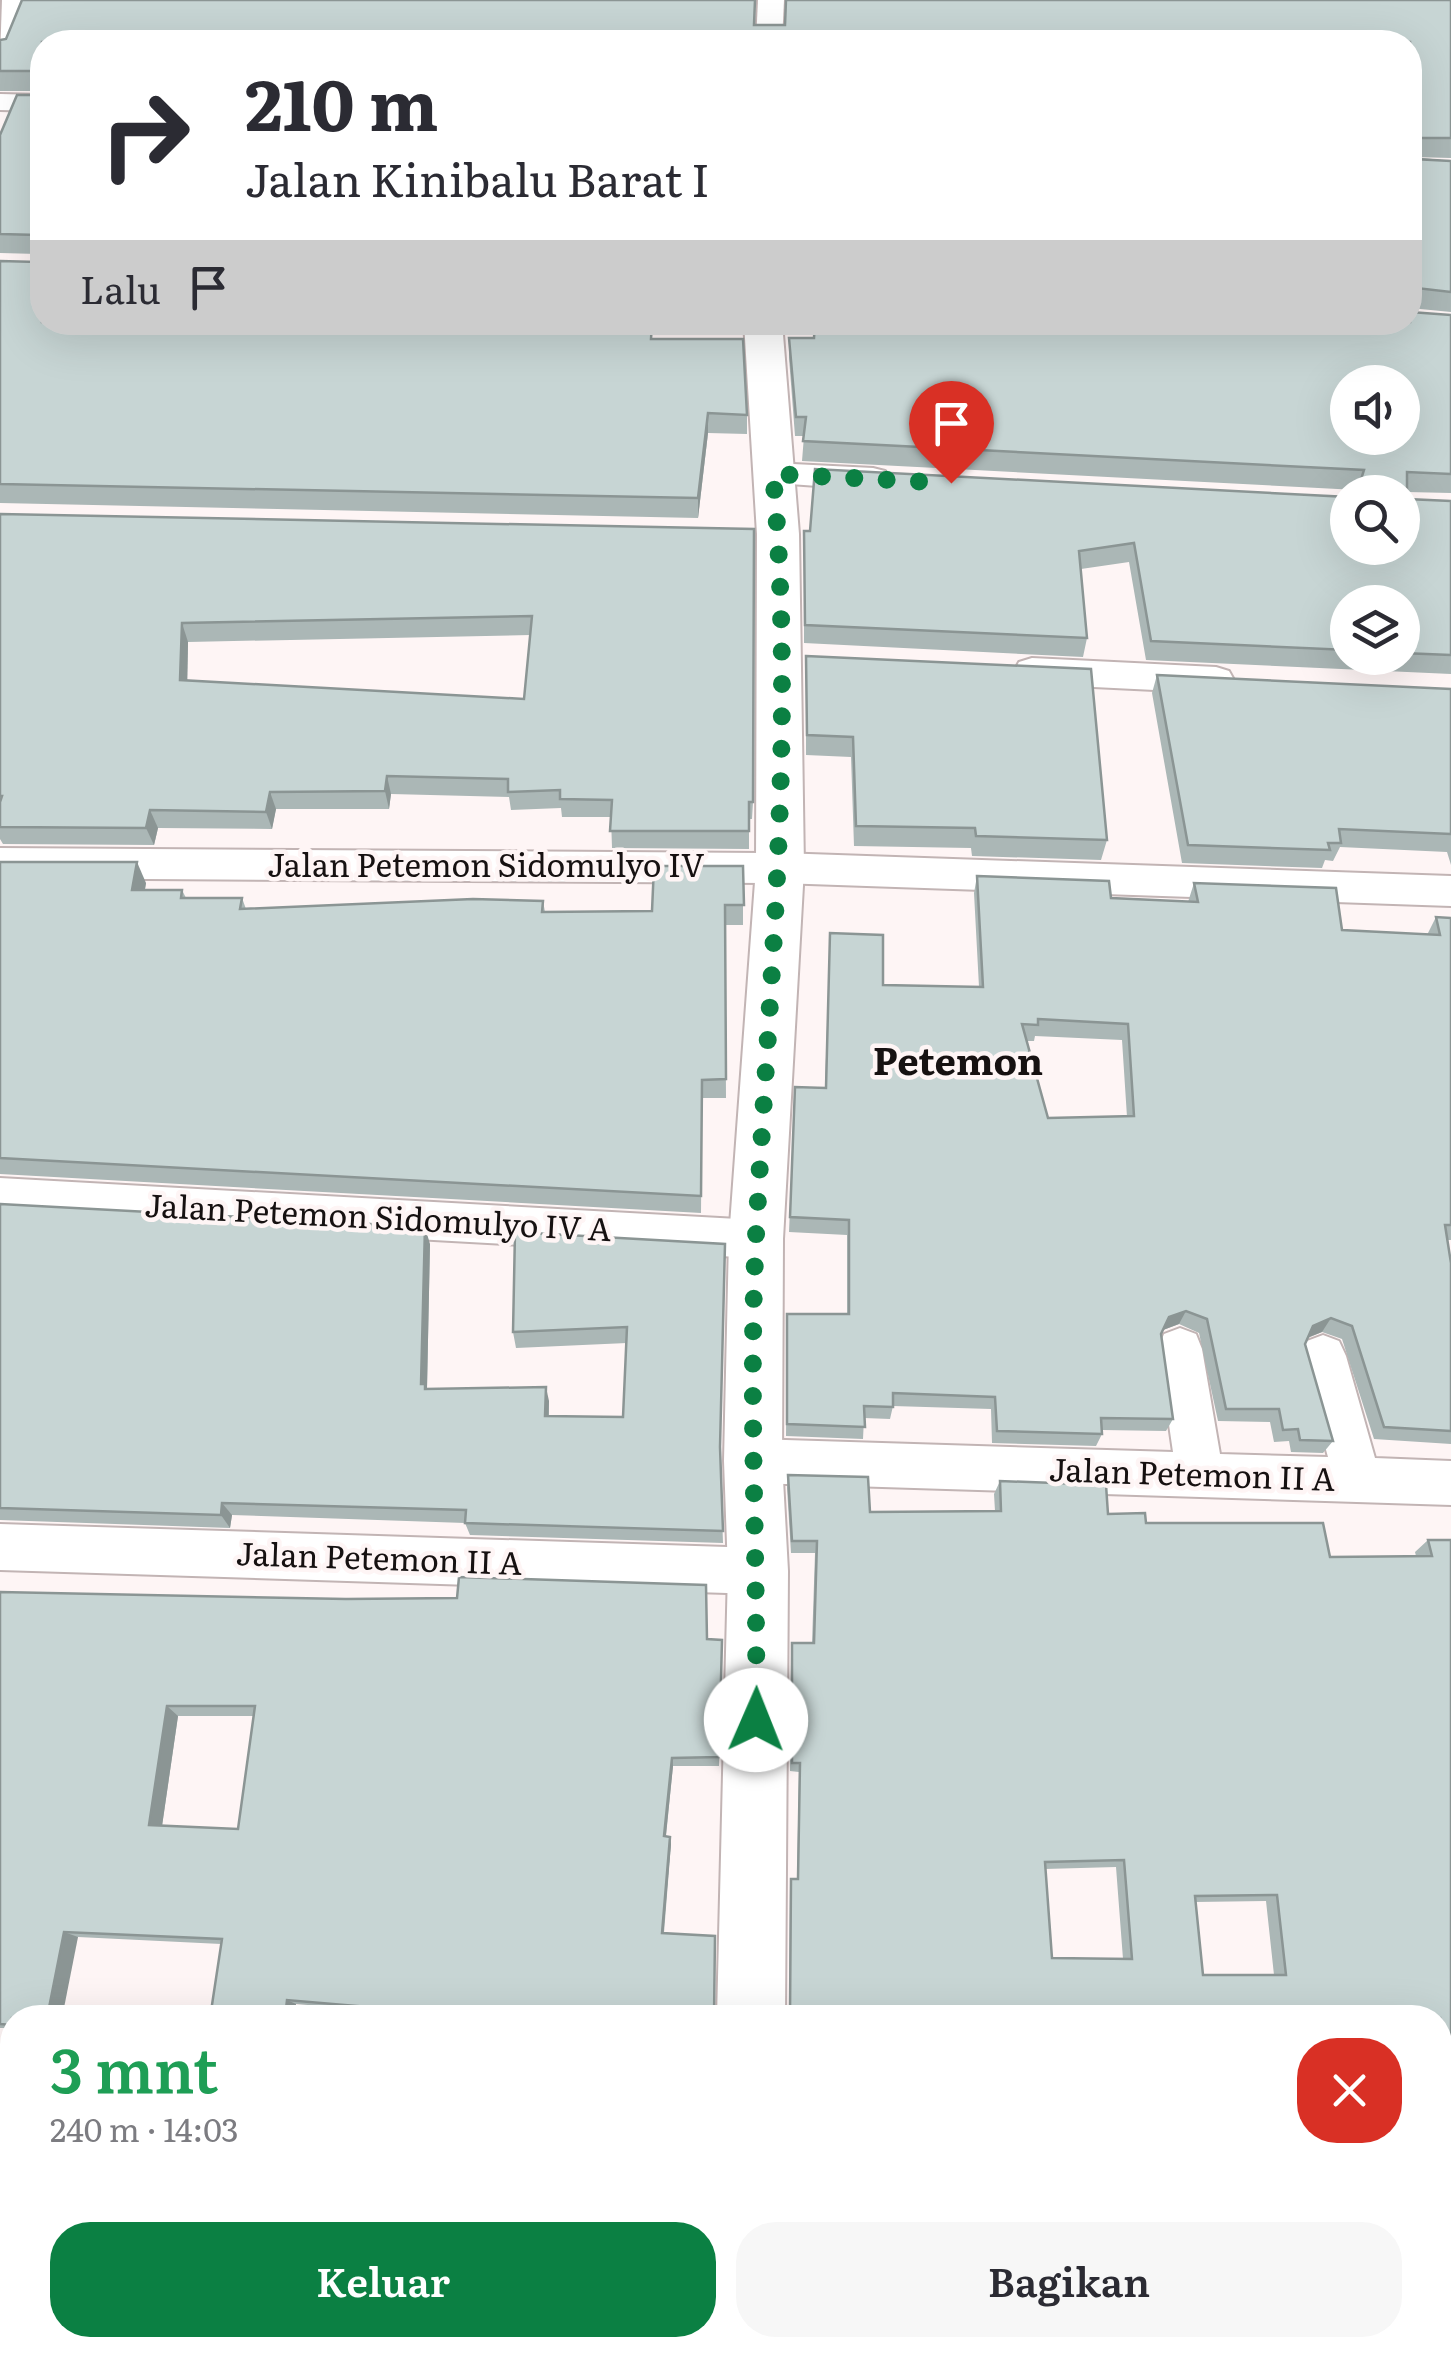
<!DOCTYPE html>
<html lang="id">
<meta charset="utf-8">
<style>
body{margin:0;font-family:Literata,serif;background:#f7f7f7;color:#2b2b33;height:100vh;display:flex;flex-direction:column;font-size:38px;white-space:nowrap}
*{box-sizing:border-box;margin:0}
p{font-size:32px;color:#7c7c81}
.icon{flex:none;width:55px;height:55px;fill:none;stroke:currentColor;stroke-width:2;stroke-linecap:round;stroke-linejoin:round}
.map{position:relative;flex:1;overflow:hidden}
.details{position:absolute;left:0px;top:2005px;width:1452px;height:352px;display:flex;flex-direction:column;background:#fff;border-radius:40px 40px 0 0;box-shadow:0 10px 40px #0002}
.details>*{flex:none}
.guide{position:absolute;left:30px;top:30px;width:1392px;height:305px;border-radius:40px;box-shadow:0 10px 40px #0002;background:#fff;color:#2b2b33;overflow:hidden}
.controls{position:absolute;left:1330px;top:365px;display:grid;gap:20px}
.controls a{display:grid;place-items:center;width:90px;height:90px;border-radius:50%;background:#fff;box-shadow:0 10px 40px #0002;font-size:50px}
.pin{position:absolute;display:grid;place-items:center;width:85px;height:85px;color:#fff;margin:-102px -42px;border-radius:50% 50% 50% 0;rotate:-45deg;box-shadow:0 0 10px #0007}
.pin .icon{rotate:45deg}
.me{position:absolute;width:110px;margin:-55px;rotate:1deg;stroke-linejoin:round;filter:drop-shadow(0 0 8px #0008)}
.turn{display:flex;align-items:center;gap:35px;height:210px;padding:0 50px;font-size:45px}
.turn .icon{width:130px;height:130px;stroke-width:2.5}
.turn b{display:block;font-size:70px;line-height:85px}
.then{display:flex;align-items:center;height:95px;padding:0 50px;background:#0003;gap:20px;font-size:38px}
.round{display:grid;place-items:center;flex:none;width:105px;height:105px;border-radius:40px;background:#f7f7f7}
.headline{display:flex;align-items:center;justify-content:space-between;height:170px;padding:0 50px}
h1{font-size:60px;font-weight:600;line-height:75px;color:#1e9e55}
.cta{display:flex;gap:20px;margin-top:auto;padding:20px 50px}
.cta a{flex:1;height:115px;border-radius:40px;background:#0b8043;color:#fff;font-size:40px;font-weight:600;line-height:115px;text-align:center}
.cta a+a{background:#f7f7f7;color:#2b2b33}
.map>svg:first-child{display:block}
</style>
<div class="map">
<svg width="1451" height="2356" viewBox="0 0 1451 2356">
<rect width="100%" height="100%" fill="#fef5f5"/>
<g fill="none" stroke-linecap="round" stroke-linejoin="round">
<!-- minor casing -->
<g stroke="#c2b4b4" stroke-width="4">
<g id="minor">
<polygon points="758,0 784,0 782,42 756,42"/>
<polygon points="0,94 42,95 42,111 0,110"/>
<polygon points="773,463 873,468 885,471 889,479 885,487 873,490 761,482 757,474 761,466"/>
<polygon points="1032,658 1216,667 1229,671 1234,680 1229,689 1216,693 1032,684 1019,680 1014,671 1019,662"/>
<polygon points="0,848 780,853 1451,876 1451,906 780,883 0,878"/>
<polygon points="0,1178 756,1220 771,1225 778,1239 771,1253 756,1258 0,1216"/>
<polygon points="1180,1328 1196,1334 1202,1349 1220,1454 1328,1457 1300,1356 1307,1341 1323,1335 1339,1341 1346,1356 1375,1458 1451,1461 1451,1505 753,1483 737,1477 730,1461 737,1445 753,1439 1173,1452 1158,1349 1164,1334"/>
<polygon points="0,1524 758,1548 775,1554 782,1571 775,1588 758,1594 0,1570"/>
<polygon points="0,2220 12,2221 12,2279 0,2278"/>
<polygon points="1440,2298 1451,2299 1451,2356 1439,2356 1418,2345 1440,2345"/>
</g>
</g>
<!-- tertiary casing -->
<g stroke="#c2b4b4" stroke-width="4">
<g id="tertiary">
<polygon points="2,0 34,0 16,48 12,55 0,58"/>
<polygon points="744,322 782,322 799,534 804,868 783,1239 782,1461 788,1571 785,2018 717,2018 728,1571 724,1461 729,1239 756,868 757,534"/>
<polygon points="709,2345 781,2345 780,2356 708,2356"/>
</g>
</g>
<!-- minor -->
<use href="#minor" fill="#fff" fill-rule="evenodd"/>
<!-- tertiary -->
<use href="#tertiary" fill="#fff" fill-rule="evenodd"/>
</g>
<!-- wall -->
<g fill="#abb7b6" fill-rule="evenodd">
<polygon points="1451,0 1451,158 1414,157 1451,161 1451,312 1410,308 42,42 652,339 747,415 747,434 708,433 698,518 0,503 0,261 38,262 38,254 0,253 0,135 39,91 0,91 0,40 785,25"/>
<path d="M1451,315v178l-44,-1v7l44,2v173l-305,-14 -17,-98 -48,7 6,69 -4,19 -279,-14v-112l544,17 9,-58 -555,-29 2,-25h-9l-6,-78v-20zM1348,602h54v56h-54z"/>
<path d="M0,514l754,15 -1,273 -1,17h-3v30l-137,-1 -1,-31h-49l-1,-9 -50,2 -2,-13 -118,-3 -2,15h-113l-4,20 -114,-1 -4,17 -151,-1 -3,-5zM530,635l-6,64 -337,-19 1,-38z"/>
<polygon points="806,656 1107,840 1101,860 972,856 971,848 854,846 851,757 806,755"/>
<polygon points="1157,675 1451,689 1451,865 1447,852 1340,847 1333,861 1325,860 1322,868 1182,863 1152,693"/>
<polygon points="0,862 146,883 145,890 182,890 186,898 242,898 246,909 543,901 545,912 652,911 743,866 743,925 725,925 726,1098 702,1098 701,1213 0,1174"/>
<path d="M977,876l134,22 77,4 6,-19 148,47 85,5 9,-18 15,1v322h-4l4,23v181l-77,-5 -32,-100 -20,-7 -14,6 -3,6 28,97 -10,12 -32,-1 -2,-11 -15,1 -4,-20 -52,-1 -19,-88 -20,-9 -16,6 -2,4 12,85 -7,12 -64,-1v4l-6,12 -104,-3 -1,-34 -98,-3 -3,13 -26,-1 -1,21 -77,-3 1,-122h60v-79l-58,-3 6,-145 30,1 5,-155 53,52 96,2 -5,-94zM1035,1036l87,4 5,77 -79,1 -21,-77h7z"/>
<polygon points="0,1204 430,1244 427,1389 549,1401 549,1417 623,1417 627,1343 516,1348 513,1332 725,1244 720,1454 723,1543 470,1535 465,1523 232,1515 230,1528 0,1520"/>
<path d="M788,1475l82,37 125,-1 -1,-17 6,-13 108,33 38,9 184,34 86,-1 -1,-4 13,-12h23l-11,478 -651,-2 1,-131 1,-6h6l2,-107 -9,-1 1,-118 1,-10h20l3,-90h-24l-4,-65zM1116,1867l7,92 -71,-1 -7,-89zM1266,1901l8,74h-71l-8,-73z"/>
<path d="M0,1592l722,48 -3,126h-46l-7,70 4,1 1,7 -7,89 -251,81 -117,-10 -1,14 -74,-74 -143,-7 -66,81v10h-12zM178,1716h76l-16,113 -76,-3z"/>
<polygon points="857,2345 933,2345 934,2356 843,2356 849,2349"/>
</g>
<!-- shaded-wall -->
<g fill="#8b9594">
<polygon points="708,413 708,433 698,518 698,498"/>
<polygon points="182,623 188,642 187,698 180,680"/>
<polygon points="387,776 391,794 389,809 385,791"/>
<polygon points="270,792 276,809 272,829 266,812"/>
<polygon points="150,810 158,828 154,845 146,828"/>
<polygon points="137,862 146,883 141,910 132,890"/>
<polygon points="425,1227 430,1244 427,1388 431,1398 421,1384"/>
<polygon points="1186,1311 1179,1324 1163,1330 1169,1317"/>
<polygon points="1331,1318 1322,1332 1304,1339 1313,1326"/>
<polygon points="546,1387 549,1401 548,1431 545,1416"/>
<polygon points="222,1503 232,1515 230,1528 221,1515"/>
<polygon points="167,1706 178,1716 161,1833 149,1825"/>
<polygon points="672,1758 673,1766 665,1844 664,1836"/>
<polygon points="670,1837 671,1844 663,1939 662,1933"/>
<polygon points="64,1932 78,1937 62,2018 47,2018"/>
<polygon points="287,2000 296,2004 295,2018 285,2018"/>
<polygon points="344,2345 353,2345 352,2356 343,2356"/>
</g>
<!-- building -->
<g fill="#c7d5d4" stroke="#8b9594" stroke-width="2.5" fill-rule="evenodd">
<polygon points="22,0 755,0 754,25 785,25 786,0 1451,0 1451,138 1414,138 1414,159 1451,161 1451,292 1417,288 1413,299 1410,299 1410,42 42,42 42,322 652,322 651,339 743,339 747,415 708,413 698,498 0,484 0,261 38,262 38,235 0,234 0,135 17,95 35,95 39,91 36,71 0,71 0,40 6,39"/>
<path d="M1410,312l41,3v159l-44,-2v27l44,2v154l-49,-2v-51h-54v48l-197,-9 -17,-98 -55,8 8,87 -282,-13 -1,-94h6l5,-62 533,28v51h54v-56h-45l7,-22 -561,-29 3,-24h-10l-7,-79h25l1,-16h595zM1348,382h54v56h-54z"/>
<path d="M0,514l754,15 -1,273h-4v29h-139l2,-31 -52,-1v-9l-52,2v-13l-121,-3 -2,15 -115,1 -4,20 -116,-2 -4,18 -146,-1v-25l2,-6h-2zM532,616l-8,83 -344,-19 2,-57z"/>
<polygon points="806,656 1091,669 1107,840 976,836 975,828 856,826 853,737 807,735"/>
<polygon points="1157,675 1451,689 1451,834 1339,829 1341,843 1328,843 1330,850 1188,845"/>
<polygon points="0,862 137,862 132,890 182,890 181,898 242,898 240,909 473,899 543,901 542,912 652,911 654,866 743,866 744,905 725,905 726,1079 702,1080 701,1196 0,1158"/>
<path d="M977,876l132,5 2,17 87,4 -4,-19 142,5 6,42 98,5 -4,-18 15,1v307h-6l6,38v168l-67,-4 -32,-101 -21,-8 -18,8 -8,18 28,97 -33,-1 -2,-11 -15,1 -4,-21h-53l-19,-90 -21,-8 -17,6 -8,17 12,85 -72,-1 1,16 -105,-3 -2,-34 -102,-4v14l-29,-1 1,21 -78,-3v-110h62v-94l-59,-3 5,-130 31,1 4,-155 53,2v50l100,2zM1038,1019l90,5 6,92 -86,2 -26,-94 16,1z"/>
<polygon points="0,1204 425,1227 421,1384 425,1384 425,1389 546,1387 545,1416 623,1417 627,1327 513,1332 515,1232 725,1244 720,1447 723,1531 465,1523 466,1510 222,1503 221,1515 0,1508"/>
<path d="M788,1475l80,2 2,35 131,-1 -1,-30 106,4 2,29 37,-1 1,10h177l7,34 102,-1 -4,-16h23v683l-11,-1v-204h-653l3,-4 1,-135h7l2,-116h-8v-120h22l3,-102h-25zM1124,1860l8,99 -80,-1 -7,-96zM1277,1895l9,80h-83l-8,-79z"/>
<path d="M459,1577l247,8 1,54 15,1 -3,117 -47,1 -8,78 6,1 -8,96 53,3 -1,81 35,1h-336l1,-7 -127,-11 -2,18h-75l12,-79 -158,-7 -17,86h-35v7l-12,-1v-432l346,7 111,-1zM167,1706h88l-17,123 -89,-4z"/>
<polygon points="344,2345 343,2356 262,2356 263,2346"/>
<polygon points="870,2345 933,2345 934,2356 850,2356"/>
</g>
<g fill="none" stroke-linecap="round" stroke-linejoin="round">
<!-- route -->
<path stroke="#0b8043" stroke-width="18" stroke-dasharray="0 32.4" d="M756,1720c2,-162 -8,-323 0,-484 13,-254 40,-508 17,-762l178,9"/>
</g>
<g text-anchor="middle" stroke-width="9" stroke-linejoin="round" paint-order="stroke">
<!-- street labels -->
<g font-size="32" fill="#161111" stroke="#fef5f5">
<text x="486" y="877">Jalan Petemon Sidomulyo IV</text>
<text transform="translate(378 1218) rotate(3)" y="11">Jalan Petemon Sidomulyo IV A</text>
<text transform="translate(1192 1475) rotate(2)" y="11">Jalan Petemon II A</text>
<text transform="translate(379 1559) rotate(2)" y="11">Jalan Petemon II A</text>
</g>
<!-- quarter labels -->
<g font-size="38" font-weight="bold" fill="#161111" stroke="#fef5f5">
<text x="958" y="1075">Petemon</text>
</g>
</g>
</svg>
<div class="controls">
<a><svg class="icon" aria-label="sound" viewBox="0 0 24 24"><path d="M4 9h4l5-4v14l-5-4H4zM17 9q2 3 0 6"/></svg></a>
<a><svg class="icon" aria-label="search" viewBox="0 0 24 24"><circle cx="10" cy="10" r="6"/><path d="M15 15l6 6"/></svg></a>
<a><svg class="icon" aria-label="layers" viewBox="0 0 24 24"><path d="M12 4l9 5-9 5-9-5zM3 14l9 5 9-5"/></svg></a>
</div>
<div class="pin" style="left:951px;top:483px;background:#d93025"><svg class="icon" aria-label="arrive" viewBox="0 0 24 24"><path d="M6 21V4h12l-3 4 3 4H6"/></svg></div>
<svg class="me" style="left:756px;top:1720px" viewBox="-20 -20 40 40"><circle r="19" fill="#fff"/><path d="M0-13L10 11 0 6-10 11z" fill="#0b8043"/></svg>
<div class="guide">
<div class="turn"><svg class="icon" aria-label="right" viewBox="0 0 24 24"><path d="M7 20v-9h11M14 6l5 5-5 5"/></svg><div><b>210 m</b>Jalan Kinibalu Barat I</div></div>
<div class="then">Lalu<svg class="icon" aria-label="arrive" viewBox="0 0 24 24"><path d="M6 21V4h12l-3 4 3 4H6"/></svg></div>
</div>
<section class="details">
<div class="headline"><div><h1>3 mnt</h1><p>240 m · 14:03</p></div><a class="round" style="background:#d93025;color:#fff"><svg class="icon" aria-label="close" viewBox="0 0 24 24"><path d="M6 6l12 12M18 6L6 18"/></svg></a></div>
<div class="cta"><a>Keluar</a><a>Bagikan</a></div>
</section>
</div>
